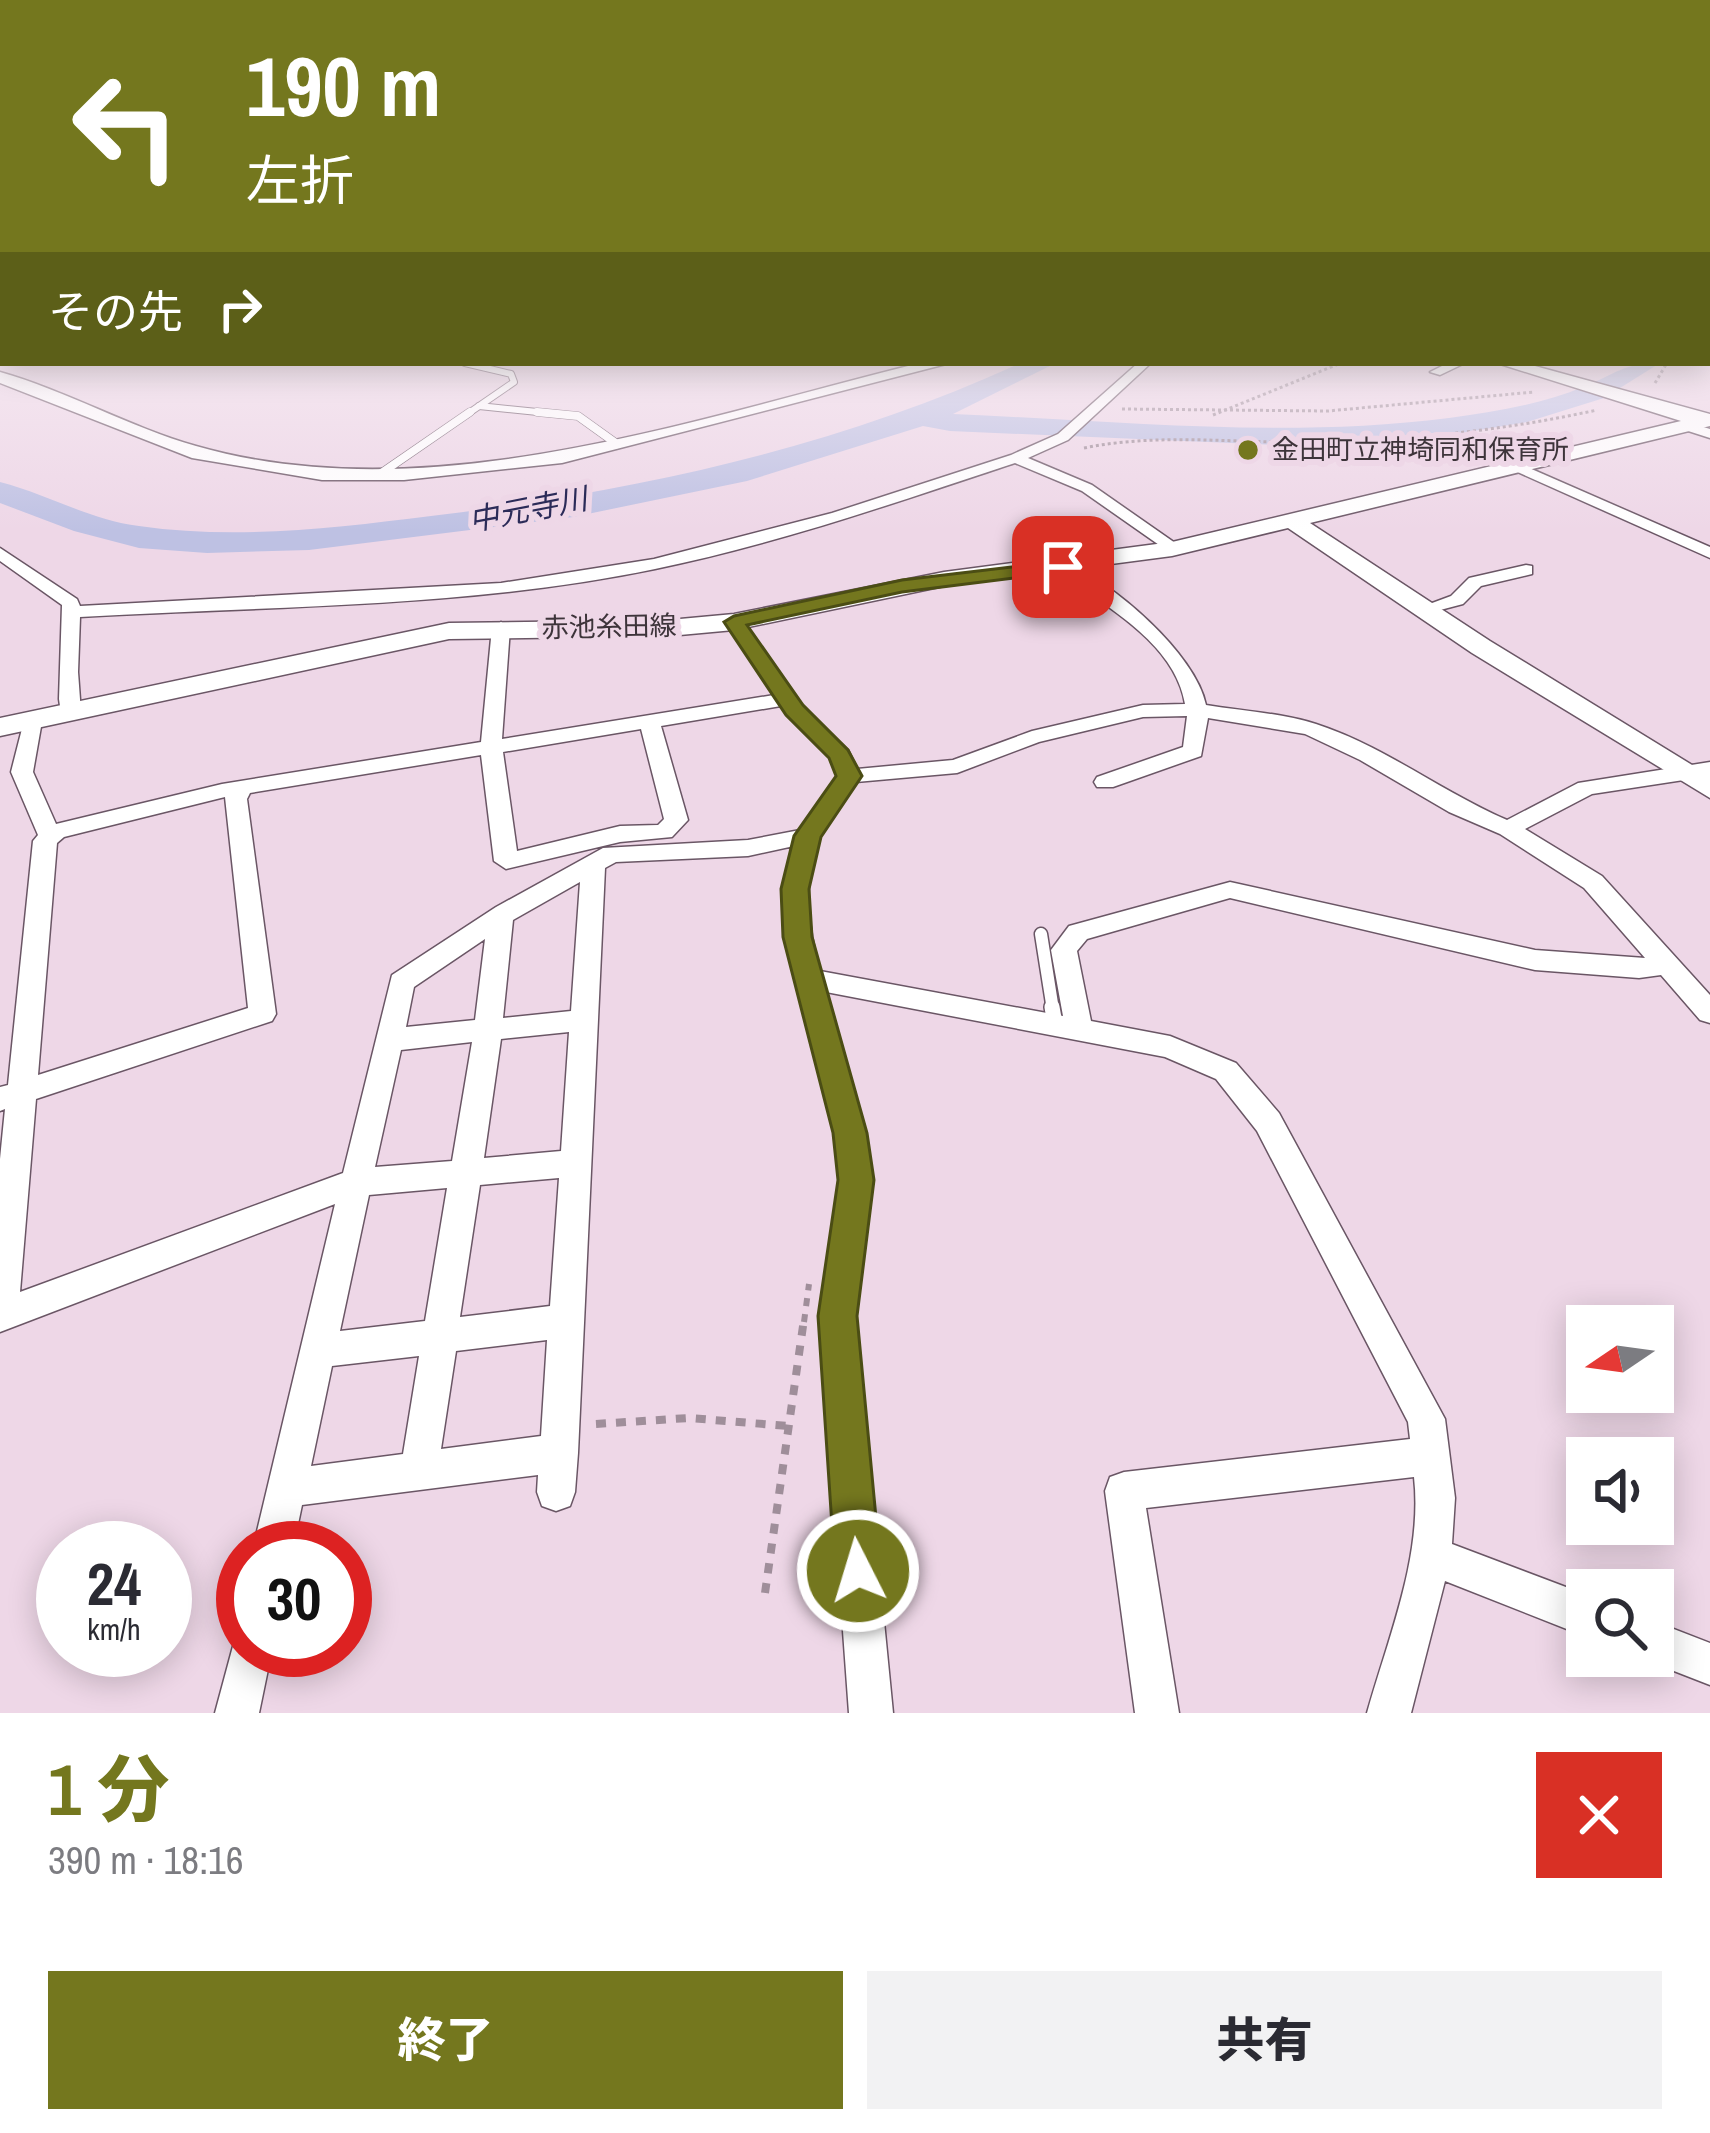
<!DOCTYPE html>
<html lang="ja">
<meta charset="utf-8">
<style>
body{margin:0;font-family:"Archivo Narrow","Noto Sans JP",sans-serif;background:#f2f2f3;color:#2b2b33;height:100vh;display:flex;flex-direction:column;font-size:45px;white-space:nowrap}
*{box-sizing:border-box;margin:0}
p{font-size:39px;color:#7c7c81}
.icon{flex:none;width:66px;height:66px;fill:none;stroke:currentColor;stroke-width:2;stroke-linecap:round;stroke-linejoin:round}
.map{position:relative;height:1713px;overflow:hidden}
.panel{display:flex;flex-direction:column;background:#fff;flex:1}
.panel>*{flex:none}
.top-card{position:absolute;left:0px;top:0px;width:1710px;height:366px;box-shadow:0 6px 30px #0003;background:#74771e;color:#fff;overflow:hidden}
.needle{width:78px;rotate:257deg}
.tools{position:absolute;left:1566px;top:1305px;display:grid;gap:24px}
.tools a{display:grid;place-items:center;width:108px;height:108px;border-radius:0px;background:#fff;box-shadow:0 6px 30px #0003;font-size:60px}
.speed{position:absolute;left:36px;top:1521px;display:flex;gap:24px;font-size:60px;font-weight:700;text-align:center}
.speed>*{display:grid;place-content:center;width:156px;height:156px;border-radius:50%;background:#fff;box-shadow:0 6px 30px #0003;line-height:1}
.speed small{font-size:30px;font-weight:400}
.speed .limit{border:18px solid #d22;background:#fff;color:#111}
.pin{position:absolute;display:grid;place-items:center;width:102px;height:102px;color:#fff;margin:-51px;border-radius:24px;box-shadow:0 6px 18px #0006}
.me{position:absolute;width:132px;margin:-66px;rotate:355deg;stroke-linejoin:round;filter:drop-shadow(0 0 9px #0008)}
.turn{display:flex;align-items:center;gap:42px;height:252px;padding:0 48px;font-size:54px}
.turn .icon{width:156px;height:156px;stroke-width:2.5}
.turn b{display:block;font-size:84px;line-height:102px}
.then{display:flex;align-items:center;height:114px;padding:0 48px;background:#0003;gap:24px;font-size:45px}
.round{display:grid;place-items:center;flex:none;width:126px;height:126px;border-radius:0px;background:#f2f2f3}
.overview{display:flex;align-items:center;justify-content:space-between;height:204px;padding:0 48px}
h1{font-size:72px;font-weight:800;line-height:90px;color:#74771e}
.action{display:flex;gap:24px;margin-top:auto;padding:24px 48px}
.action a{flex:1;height:138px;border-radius:0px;background:#74771e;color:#fff;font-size:48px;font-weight:800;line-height:138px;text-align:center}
.action a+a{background:#f2f2f3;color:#2b2b33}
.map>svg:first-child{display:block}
</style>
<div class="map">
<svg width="1710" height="1713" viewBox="0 0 1710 1713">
<rect width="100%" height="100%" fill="#eed7e7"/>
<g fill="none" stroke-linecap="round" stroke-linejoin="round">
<!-- river -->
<g fill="#bec1e3" fill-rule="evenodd">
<rect x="1707" y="298" width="3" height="14"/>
<path d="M1021,363h35l-103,51c164,7 332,25 496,4 45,-6 93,-14 134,-31 33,-13 40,-24 77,-24l-56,35 -77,24 -78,13 -169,10 -330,-14 -27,-5 -176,55 -174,36 -264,33 -102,3 -68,-5 -65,-17 -74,-28v-21c47,12 90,38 139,44 97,14 196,2 292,-10 205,-25 402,-67 590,-153z"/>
</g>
<!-- lane-far3 casing -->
<g stroke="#6a5665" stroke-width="8">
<g id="lane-far3">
<polyline points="465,363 511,374 514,382 466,415"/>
<polyline points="479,406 567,415"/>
</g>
</g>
<!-- lane-far2 casing -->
<g stroke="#6a5665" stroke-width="9">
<g id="lane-far2">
<polyline points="537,412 578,416 617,444"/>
<polyline points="380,474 470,412"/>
</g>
</g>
<!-- lane-far1 casing -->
<g stroke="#6a5665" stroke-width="15">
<polyline id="lane-far1" points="1041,934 1053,1010"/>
</g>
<!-- lane casing -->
<g stroke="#6a5665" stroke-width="18">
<polyline id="lane" points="1052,1007 1055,1024"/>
</g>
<!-- street casing -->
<g stroke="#6a5665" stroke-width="3">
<g id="street">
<path d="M1138,363h13l-83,77 -40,18 64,27 86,60 2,4 -8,5 -90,-63 -67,-28c-118,39 -238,81 -360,106 -188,39 -384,37 -575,48l-2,55 3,41 -10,6 -10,-6 -2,-14 3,-94 -62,-44v-13l77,51 3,7 421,-23 153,-24 178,-46 179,-58 47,-21z"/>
<polygon points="1448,363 1465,363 1440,375 1430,372"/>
<polygon points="1690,423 1710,429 1710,438 1685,430 1683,427"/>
<polygon points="1518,463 1710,547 1710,558 1513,470 1513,464"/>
<path d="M1063,562c48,18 133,92 143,143 36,6 76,8 110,19 68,22 126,68 191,96l71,-37 132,-21v14l-118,18 -67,35 77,47 108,119v28l-10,-3 -39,-45 -22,3 -104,-8 -305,-72 -143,41 -10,12 14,70 79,15 66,27 43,50 166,306 10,79 -3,46 135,51v42l-142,-56 -34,132h-44c21,-75 56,-157 47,-236l-268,31 33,205h-44l-30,-222 5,-14 14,-5 286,-33 -2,-17 -151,-291 -41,-52 -51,-22 -339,-65 39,141 7,47 -18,136 39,397h-44l-29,-397 20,-136 -5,-47 -50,-196 -2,-48 11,-43 -46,10 -132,6 -11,6 -27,585 -3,39 -5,14 -14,5 -14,-5 -5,-14 1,-17 -236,30 -9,43h-40l82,-344 -335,128v-173l5,-50 -5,2v-24l8,-2 25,-244 5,-6 -27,-63 14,-55h14l3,4 -9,51 23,52 166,-40 259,-42 11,-114 9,-6 9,6 -8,111 272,-44 -49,-73 9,-6 7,2 60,88 47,44 9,19 96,-9 79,-29 111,-26 42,-1c-10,-62 -82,-99 -128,-133v-8zM781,706l49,51 8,19 -38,54 -52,10 -145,8 -107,59 -104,68 -49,198 -323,119 16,-193 236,-78 4,-7 -29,-215 3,-6 231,-38 13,106 12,8 114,-27 52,-5 16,-17 -27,-94zM1187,716l-4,31 -86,30 -3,5 3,5h16l88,-31 7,-38 97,16 55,26 89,52 51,22 84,54 61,70 -110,-8 -305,-68 -161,44 -18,24 12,66 -243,-45c-12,-44 -18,-88 -1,-132 8,-20 25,-39 37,-57l101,-9 82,-31 104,-25zM641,729l23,90 -6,6 -38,1 -103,25 -14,-99zM225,797l23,211 -210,67 19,-232 7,-6zM580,882l-9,129 -68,7 10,-98zM485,939l-10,81 -69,7 8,-40zM569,1032l-8,119 -77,7 17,-119zM472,1042l-20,119 -77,6 26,-117zM559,1178l-9,128 -90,11 20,-132zM447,1188l-22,133 -85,10 29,-136zM547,1340l-6,96 -100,13 15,-98zM419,1356l-16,98 -92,12 21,-100z"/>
<polygon points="1526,565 1532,566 1532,574 1481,586 1463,604 1425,614 1416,609 1451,596 1469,578"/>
<polygon points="1653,1621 1710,1643 1710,1685 1638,1657 1653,1656"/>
<polygon points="243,1632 243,1650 272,1650 259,1713 215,1713 236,1635"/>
</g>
</g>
<!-- secondary casing -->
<g stroke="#6a5665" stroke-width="3">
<g id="secondary">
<polygon points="3,320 3,330 0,331 0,321"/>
<path d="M920,363h30l-388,100 -158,17h-82l-130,-22 -192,-75v-11c67,19 129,55 196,74 233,67 497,-27 724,-83z"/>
<polygon points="1497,363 1524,363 1710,414 1710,426 1310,523 1490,641 1710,776 1710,798 1472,653 1288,528 1172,556 944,586 734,630 669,636 449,639 0,736 0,718 449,623 669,620 734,614 944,572 1172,542 1681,421"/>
</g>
</g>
<!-- primary casing -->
<g stroke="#6a5665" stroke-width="3">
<polygon id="primary" points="3,296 3,306 0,307 0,297"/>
</g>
<!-- path-far2 -->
<g stroke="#9f8e9a" stroke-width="3" stroke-dasharray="3 3" stroke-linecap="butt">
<polyline points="1655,383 1667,363"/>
<polyline points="1122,409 1328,411 1534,392"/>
<polyline points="1213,415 1341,363"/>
<path d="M1084,448c74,-15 146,-5 220,-6 99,-1 197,-11 293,-32"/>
</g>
<!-- path-far1 -->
<polyline stroke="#9f8e9a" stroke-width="6" stroke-dasharray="8 8" stroke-linecap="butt" points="804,1322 809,1284"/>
<!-- path -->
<g stroke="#9f8e9a" stroke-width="8" stroke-dasharray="10 10" stroke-linecap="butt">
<polyline points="596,1424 689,1418 788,1426"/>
<polyline points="765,1593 804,1319"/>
</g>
<!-- lane-far3 -->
<use href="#lane-far3" stroke="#fff" stroke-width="6"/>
<!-- lane-far2 -->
<use href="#lane-far2" stroke="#fff" stroke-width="8"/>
<!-- lane-far1 -->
<use href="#lane-far1" stroke="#fff" stroke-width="12"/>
<!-- lane -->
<use href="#lane" stroke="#fff" stroke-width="15"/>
<!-- street -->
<use href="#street" fill="#fff" fill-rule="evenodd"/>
<!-- secondary -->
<use href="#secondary" fill="#fff" fill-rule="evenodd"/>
<!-- primary -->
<use href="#primary" fill="#fff" fill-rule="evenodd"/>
</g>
<!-- sky -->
<linearGradient id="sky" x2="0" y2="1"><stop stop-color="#97b9e6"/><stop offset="0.55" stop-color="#f7edf4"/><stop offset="1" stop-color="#f7edf4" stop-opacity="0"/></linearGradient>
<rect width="1710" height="531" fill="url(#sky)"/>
<!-- route -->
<polygon fill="#74771e" stroke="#4b4d14" stroke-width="3" points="1063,561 1072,567 1070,571 902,592 747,625 803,705 848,750 862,776 821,837 809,889 812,937 867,1133 874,1180 857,1316 881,1571 875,1587 858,1594 842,1587 835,1571 818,1316 838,1180 833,1133 783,937 781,889 794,836 836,776 829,758 786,715 724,622 734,616 902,580"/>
<!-- markers -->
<circle fill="#74771e" stroke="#eed7e7" stroke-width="4.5" cx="1248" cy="450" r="12"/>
<g text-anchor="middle" stroke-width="12" stroke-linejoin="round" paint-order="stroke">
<!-- far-poi labels -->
<g font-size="27" fill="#3d343a" stroke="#eed7e7" text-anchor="start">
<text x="1272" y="459">金田町立神埼同和保育所</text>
</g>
<!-- far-street labels -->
<g font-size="27" fill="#3d343a" stroke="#eed7e7">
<text transform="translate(609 627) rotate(-1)" y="9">赤池糸田線</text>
</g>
<!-- far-water labels -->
<g font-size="30" font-style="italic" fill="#2b2b58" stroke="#eed7e7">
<text transform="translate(528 510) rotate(-11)" y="10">中元寺川</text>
</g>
</g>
</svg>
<div class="tools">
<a><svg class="needle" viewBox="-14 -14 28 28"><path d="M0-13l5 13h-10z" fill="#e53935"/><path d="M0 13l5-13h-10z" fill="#7c7c81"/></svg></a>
<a><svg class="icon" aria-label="sound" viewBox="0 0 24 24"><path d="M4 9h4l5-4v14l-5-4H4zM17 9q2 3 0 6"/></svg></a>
<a><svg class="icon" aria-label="search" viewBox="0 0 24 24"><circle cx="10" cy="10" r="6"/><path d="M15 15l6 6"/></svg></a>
</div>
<div class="speed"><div>24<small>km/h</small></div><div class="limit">30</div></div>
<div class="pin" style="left:1063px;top:567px;background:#d93025"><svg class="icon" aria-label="arrive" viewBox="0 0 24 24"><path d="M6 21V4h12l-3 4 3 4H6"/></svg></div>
<svg class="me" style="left:858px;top:1571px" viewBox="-20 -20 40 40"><circle r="17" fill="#74771e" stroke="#fff" stroke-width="3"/><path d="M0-11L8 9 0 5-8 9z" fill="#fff"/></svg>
<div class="top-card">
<div class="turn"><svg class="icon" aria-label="left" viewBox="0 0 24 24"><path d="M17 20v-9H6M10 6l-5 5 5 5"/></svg><div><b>190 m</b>左折</div></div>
<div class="then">その先<svg class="icon" aria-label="right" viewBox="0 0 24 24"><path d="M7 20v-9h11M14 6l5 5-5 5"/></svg></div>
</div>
</div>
<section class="panel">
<div class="overview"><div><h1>1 分</h1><p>390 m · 18:16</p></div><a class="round" style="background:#d93025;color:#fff"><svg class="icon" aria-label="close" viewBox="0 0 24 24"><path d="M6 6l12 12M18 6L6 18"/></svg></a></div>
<div class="action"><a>終了</a><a>共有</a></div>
</section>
